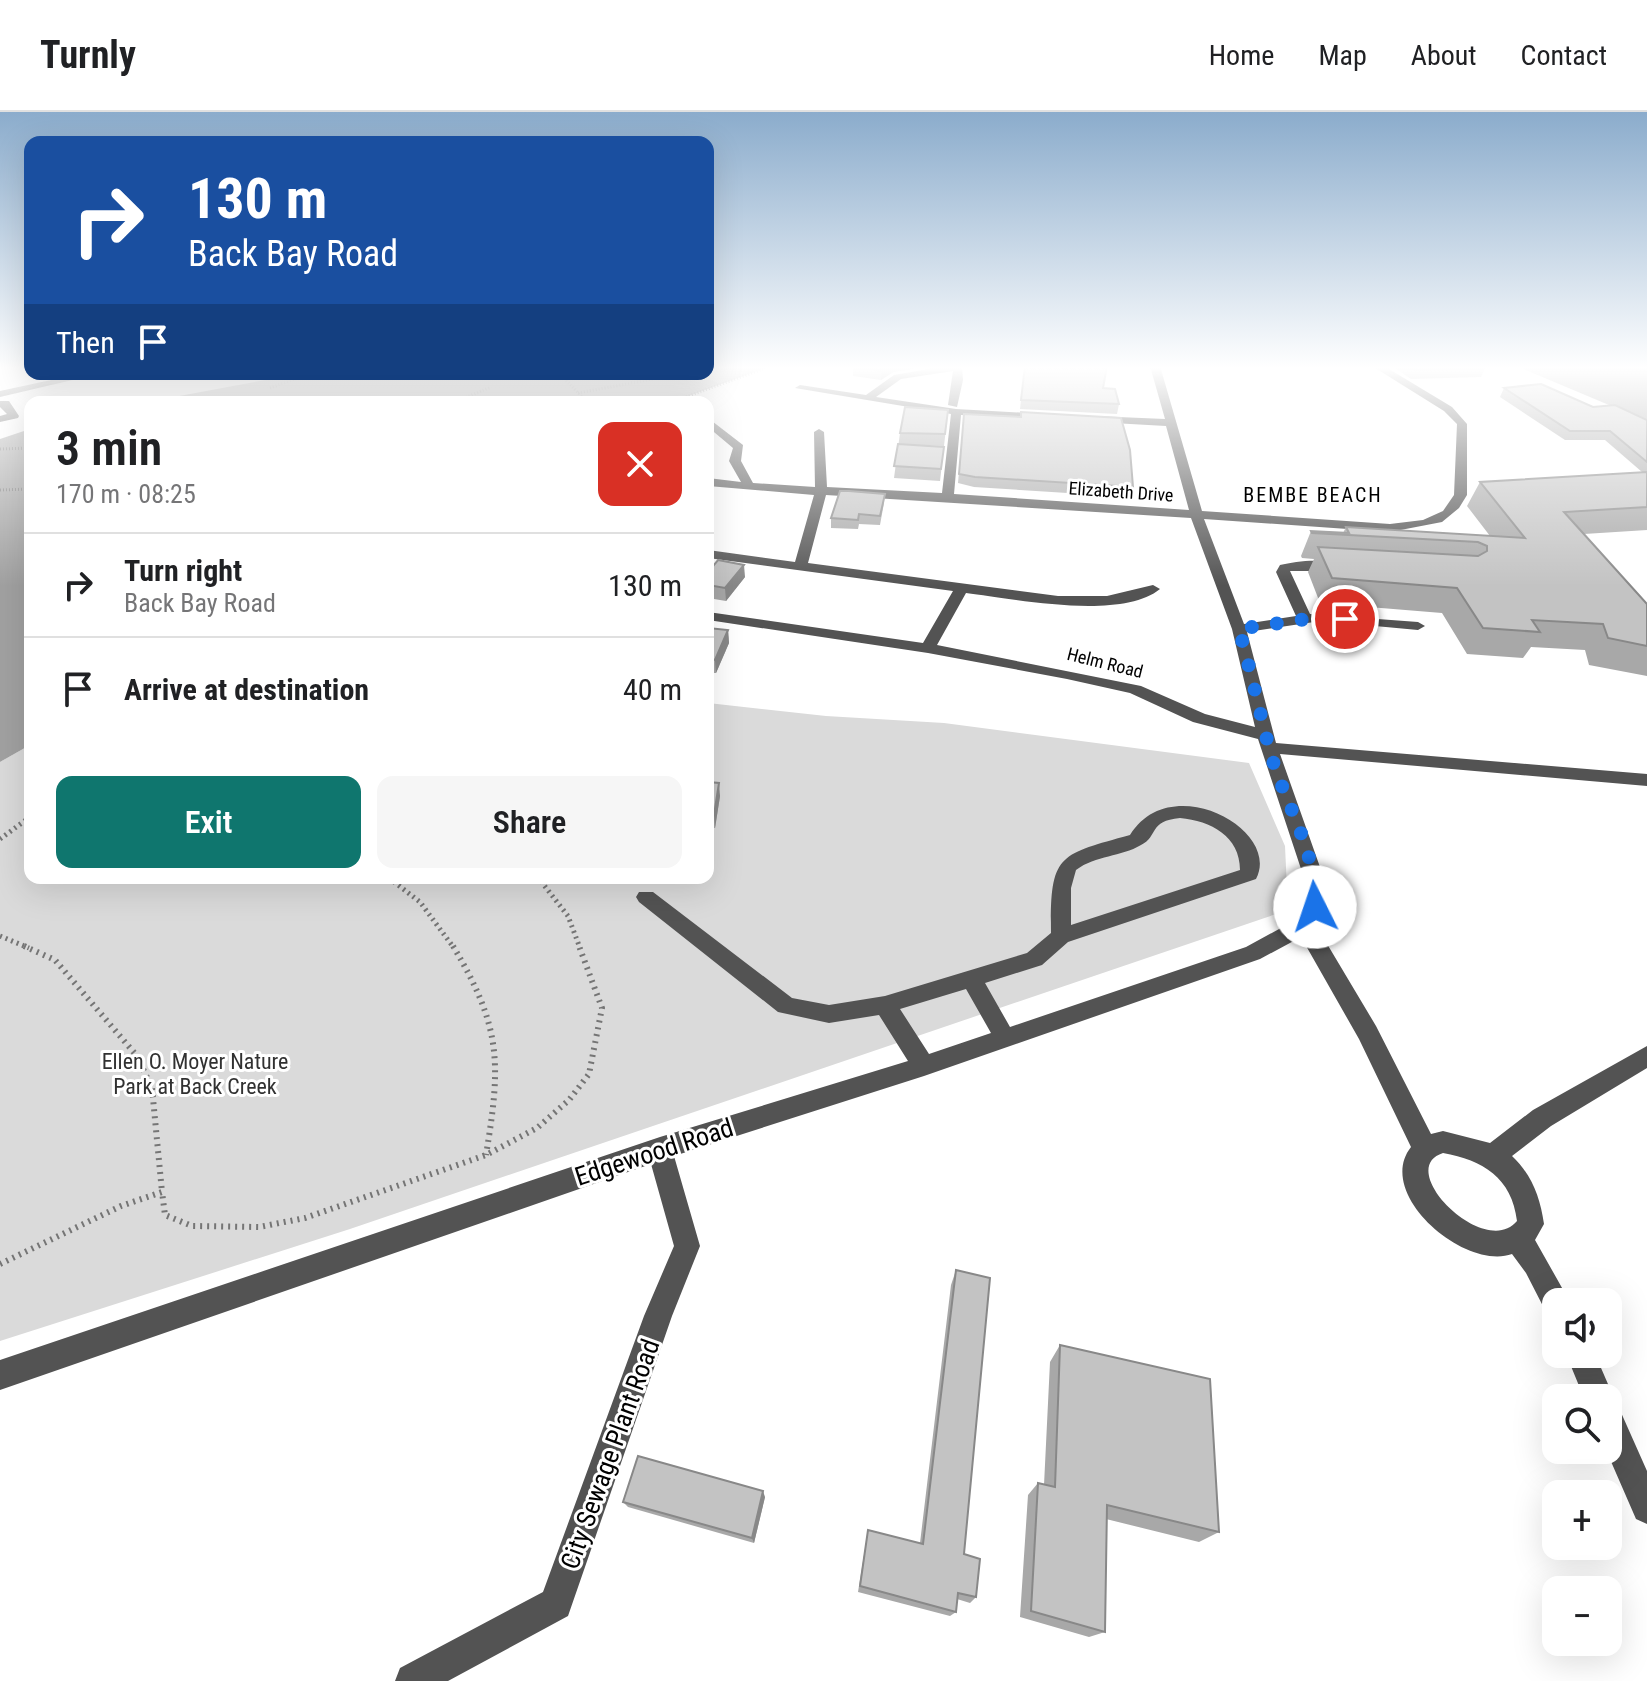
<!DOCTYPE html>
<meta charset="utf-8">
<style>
body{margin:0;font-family:"Roboto Condensed",sans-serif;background:#f6f6f6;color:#202124;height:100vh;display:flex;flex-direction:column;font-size:30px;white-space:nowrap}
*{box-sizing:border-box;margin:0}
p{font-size:26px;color:#757577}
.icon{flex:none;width:44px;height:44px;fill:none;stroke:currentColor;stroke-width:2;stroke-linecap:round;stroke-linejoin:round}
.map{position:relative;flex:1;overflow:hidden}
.sheet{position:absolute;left:24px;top:284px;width:690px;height:488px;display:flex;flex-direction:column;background:#fff;border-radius:16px;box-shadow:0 8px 32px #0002}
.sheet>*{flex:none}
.banner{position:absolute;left:24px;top:24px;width:690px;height:244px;border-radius:16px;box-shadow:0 8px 32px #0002;background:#1a4fa0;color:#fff;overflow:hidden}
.fabs{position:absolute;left:1542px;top:1176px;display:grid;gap:16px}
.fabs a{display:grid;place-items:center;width:80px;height:80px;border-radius:16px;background:#fff;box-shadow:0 8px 32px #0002;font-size:40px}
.pin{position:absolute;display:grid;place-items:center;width:68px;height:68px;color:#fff;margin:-34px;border:4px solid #fff;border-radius:50%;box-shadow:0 2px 8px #0007}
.me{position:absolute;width:88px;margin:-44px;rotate:356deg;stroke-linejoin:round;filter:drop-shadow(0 0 6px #0008)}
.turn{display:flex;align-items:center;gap:28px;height:168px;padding:0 32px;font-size:36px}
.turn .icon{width:104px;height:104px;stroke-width:2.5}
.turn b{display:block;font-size:56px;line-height:68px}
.then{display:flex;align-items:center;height:76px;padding:0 32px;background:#0003;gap:16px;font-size:30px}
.round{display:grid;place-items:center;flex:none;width:84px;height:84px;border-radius:16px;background:#f6f6f6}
.headline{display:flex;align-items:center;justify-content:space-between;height:136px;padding:0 32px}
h1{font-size:48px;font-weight:600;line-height:60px}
.button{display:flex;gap:16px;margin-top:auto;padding:16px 32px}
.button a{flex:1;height:92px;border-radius:16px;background:#0f766e;color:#fff;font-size:32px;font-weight:600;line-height:92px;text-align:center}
.button a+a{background:#f6f6f6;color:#202124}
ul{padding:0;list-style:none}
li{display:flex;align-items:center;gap:24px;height:104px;padding:0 32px;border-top:2px solid #e0e0e0}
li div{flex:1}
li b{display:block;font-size:30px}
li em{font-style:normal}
header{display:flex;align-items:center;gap:48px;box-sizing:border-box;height:112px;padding:0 40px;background:#fff;border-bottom:2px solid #e0e0e0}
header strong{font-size:38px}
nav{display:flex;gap:44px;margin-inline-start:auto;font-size:28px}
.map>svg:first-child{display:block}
</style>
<header>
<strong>Turnly</strong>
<nav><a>Home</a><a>Map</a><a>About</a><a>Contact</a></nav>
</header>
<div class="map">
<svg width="1647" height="1569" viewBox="0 0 1647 1569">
<rect width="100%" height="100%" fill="#fff"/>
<!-- green -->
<polygon fill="#dadada" points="708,591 826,604 944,611 1249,651 1285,734 1288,798 350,1117 0,1229 0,650 30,633 30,766 708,766"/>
<!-- water -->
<g fill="#a1a1a1">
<polygon points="708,254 771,254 672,290 147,290 265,268 280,262 708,262"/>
<polygon points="1516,254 1647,254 1647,309"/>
<polygon points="30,317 30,633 0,650 0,327"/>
</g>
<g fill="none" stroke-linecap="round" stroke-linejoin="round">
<!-- path-far2 -->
<g stroke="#757575" stroke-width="3" stroke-dasharray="1 2" stroke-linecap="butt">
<polyline points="560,262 587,290"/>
<polyline points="277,263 291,267"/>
<polyline points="270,276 309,262"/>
<polyline points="578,281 679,262"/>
<polyline points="455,290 491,275"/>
<polyline points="672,290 771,254"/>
<polyline points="0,337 30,336"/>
<polyline points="0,378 30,377"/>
</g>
<!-- path-far1 -->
<g stroke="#757575" stroke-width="5" stroke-dasharray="2 4" stroke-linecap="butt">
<polyline points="0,727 30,705"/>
<polyline points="389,766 420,790 454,836"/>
<polyline points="544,766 540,768 568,804 580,836"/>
<polyline points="0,824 29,836"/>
</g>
<!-- path -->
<g stroke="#757575" stroke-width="6" stroke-dasharray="2 5" stroke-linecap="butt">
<polyline points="24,834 55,848 137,944 152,976 162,1080"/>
<path d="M453,834c49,82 48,118 33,209"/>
<polyline points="0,1152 121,1094 162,1080 165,1103 192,1114 259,1115 305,1106 486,1043 537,1016 569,988 589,962 602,896 579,834"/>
</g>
<!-- minor -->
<g fill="#535353" fill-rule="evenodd">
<path d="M946,254h16l1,14 -6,27 -9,-2 5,-34 -52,8 -25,18 80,12 91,5 5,3 -5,3 -86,-5 -7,79 235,16 -23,-84 -71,-4 -5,-3 5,-3 70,3 -15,-53h10l42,145 188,13 33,-4 20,-9 11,-16 3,-71 -13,-13 -72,-45h12l68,41 15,17v71l-8,13 -17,14 -52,10 -186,-13 40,105 52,-8 -20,-44 4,-7c18,-4 47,-8 63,2l-7,4h-46l20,43 108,8 7,4 -7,4 -97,-9 -74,11 29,111 371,31v12l-367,-32 46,130 -2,15 -10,23 62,104 55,108 12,-3 47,12 43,-33 114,-64v22l-96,58 -39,30c20,19 28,41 32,68l-9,16 35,62h-14v14l-10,-4 -20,-39 -14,-19c-47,17 -138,-60 -101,-107l-52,-108 -58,-102 -41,22 -336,117 -250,80 26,90 -28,70 -104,300 -120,65h-53l5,-13 143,-76 101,-276 30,-70 -23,-82 -651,226v-30l660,-223 248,-76 -29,-46 -50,8 -51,-11 -139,-110 -3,-5 3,-5h14l139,106 37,7 56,-9 142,-43 24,-20c-1,-79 7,-78 79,-98 40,-66 152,-6 126,44l-188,63 -26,23 -57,18 25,44 236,-80 44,-24 10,-13 6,-26 -48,-145 -65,-17 -63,-29 -63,-14 -139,-26 -220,-33v-8l215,31 30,-52 -245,-33v-8l87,12 19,-67 -106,-9v-8l33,4 -12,-21 4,-13 -25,-21v-9l35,27 -2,16 12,22 62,4 -1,-55 5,-3 5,3 3,55 115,6 9,-79 -156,-26 5,-3 66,10 28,-20zM826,383l365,23 41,111 23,98 -50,-13 -64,-28 -204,-41 29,-52c48,6 155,28 194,-4l-7,-4 -46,11h-49l-250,-33zM1180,706c31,3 60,18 60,52l-169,55v-37l5,-18c20,-15 45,-13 65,-25 18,-9 7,-24 39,-27zM966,877l25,44 -62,21 -29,-45zM1443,1041c40,7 69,25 74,68 -32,39 -124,-52 -74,-68z"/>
<polygon points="79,262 98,262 0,285 0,279"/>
<polygon points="0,289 9,289 19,304 18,306 0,310 0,304 7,302 0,295"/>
<polygon points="1566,1242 1595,1242 1614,1286 1611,1293 1619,1296 1647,1359 1647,1412 1636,1407 1606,1338 1608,1286 1584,1286"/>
</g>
</g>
<!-- wall -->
<g fill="#a8a8a8">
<polygon points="853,254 914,254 912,257 893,260 881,268 853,264"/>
<polygon points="1025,254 1103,276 1119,292 1117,302 1020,297"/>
<polygon points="1392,254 1480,254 1485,256 1481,265 1411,267"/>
<polygon points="1504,276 1593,295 1647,308 1647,418 1584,422 1647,492 1647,564 1589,553 1585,538 1531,535 1523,546 1467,542 1442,501 1320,491 1308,460 1314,447 1302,446 1301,444 1311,419 1343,421 1346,415 1490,424 1467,394 1480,370 1642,360 1605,328 1565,328 1500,285"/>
<polygon points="948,298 944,334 913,333 944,335 940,369 894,366 900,321"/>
<polygon points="964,302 1133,375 1131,385 974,375 958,371"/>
<polygon points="884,391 880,413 859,412 858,417 831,416 831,406"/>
<polygon points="708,460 745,465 726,489 708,486"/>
<polygon points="708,516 728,518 729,531 716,561 708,561"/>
<polygon points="708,670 720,684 715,716 708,716"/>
<polygon points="956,1158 964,1442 976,1485 970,1491 957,1487 956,1500 950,1504 858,1480 868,1418 920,1431 951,1173"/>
<polygon points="1060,1233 1219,1420 1199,1430 1106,1407 1105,1520 1089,1525 1020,1505 1028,1383 1038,1371 1044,1373 1050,1250"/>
<polygon points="765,1385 754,1431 628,1395 623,1390"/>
</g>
<!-- shaded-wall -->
<g fill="#888">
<polygon points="888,254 914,254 912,257 893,260 881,268 882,259"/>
<polygon points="744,453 745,465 726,489 725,476"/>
<polygon points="728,518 729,531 716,561 715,548"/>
<polygon points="719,671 720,684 715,716 714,703"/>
<polygon points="763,1379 765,1385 754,1431 752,1426"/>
</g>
<!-- building -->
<g fill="#c3c3c3" stroke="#888" stroke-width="2">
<polygon points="853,254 888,254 882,259"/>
<polygon points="1025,254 1107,254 1103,276 1115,277 1119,292 1021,288"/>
<polygon points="1408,254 1480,254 1485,256 1415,258"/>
<polygon points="1541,272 1593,295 1615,293 1647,308 1647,350 1610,319 1570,319 1504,276"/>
<polygon points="905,295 948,298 945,322 900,321"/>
<polygon points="1021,300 1121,306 1130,338 1133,375 975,365 959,362 964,302 1021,305"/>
<polygon points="898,332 944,335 941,357 894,354"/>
<polygon points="1647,360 1647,395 1564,400 1647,492 1647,534 1608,526 1603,512 1532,508 1540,520 1483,516 1457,476 1332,466 1318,435 1478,444 1487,439 1487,434 1478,430 1312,421 1311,419 1349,421 1346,415 1525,426 1480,370"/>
<polygon points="840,379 849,379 885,382 880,404 859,402 858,408 831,406"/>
<polygon points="718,448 744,453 725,476 708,473 708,460"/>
<polygon points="708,516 728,518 715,548 708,547"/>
<polygon points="708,670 719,671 714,703 708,703"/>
<polygon points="956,1158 990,1166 964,1442 980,1447 976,1485 958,1481 956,1500 860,1474 868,1418 923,1432"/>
<polygon points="1060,1233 1210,1267 1219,1420 1107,1393 1105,1520 1031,1499 1038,1371 1055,1375"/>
<polygon points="638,1344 763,1379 752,1426 623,1390"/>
</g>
<!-- sky -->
<linearGradient id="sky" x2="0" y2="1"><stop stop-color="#8baccc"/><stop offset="0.54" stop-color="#fff"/><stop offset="1" stop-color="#fff" stop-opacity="0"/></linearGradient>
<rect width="1647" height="474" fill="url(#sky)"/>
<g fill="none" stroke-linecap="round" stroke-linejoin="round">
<!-- route -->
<path stroke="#1a73e8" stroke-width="14" stroke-dasharray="0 25.2" d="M1315,795c3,-56 -32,-106 -46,-159 -10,-40 -19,-79 -30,-119l82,-12 24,2"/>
</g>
<g text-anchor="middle" stroke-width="6" stroke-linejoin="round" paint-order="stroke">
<!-- far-street labels -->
<g font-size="18" fill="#000" stroke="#fff">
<text transform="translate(1121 380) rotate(4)" y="6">Elizabeth Drive</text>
<text transform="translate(1105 551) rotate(14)" y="6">Helm Road</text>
</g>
<!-- far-neighbourhood labels -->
<g font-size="20" letter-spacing="2" fill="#000" stroke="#fff">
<text x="1313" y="390">BEMBE BEACH</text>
</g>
<!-- park labels -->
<g font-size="22" fill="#313131" stroke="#fff">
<text x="195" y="957">Ellen O. Moyer Nature<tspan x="195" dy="25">Park at Back Creek</tspan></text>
</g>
<!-- near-street labels -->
<g font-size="26" fill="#000" stroke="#fff">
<text transform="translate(654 1040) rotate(-18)" y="9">Edgewood Road</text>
<text transform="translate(610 1342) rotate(-70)" y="9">City Sewage Plant Road</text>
</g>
</g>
</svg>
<div class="fabs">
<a><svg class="icon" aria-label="sound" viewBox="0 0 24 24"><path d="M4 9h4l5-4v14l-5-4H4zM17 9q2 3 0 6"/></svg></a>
<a><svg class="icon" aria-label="search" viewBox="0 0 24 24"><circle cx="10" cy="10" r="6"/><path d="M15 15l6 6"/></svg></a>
<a>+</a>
<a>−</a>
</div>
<div class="pin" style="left:1345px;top:507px;background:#d93025"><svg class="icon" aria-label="arrive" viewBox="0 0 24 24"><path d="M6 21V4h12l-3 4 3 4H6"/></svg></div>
<svg class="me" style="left:1315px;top:795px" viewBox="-20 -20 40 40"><circle r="19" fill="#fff"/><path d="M0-13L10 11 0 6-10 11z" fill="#1a73e8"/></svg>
<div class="banner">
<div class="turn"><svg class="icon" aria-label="right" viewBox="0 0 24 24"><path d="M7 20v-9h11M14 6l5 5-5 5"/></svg><div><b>130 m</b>Back Bay Road</div></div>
<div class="then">Then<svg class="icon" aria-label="arrive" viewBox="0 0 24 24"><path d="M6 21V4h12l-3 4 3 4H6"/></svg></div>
</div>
<section class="sheet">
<div class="headline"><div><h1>3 min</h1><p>170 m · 08:25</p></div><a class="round" style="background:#d93025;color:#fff"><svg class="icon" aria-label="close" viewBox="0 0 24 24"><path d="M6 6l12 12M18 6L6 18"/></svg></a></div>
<ul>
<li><svg class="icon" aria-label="right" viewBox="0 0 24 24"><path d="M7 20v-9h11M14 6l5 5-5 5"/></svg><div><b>Turn right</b><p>Back Bay Road</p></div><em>130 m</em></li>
<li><svg class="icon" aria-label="arrive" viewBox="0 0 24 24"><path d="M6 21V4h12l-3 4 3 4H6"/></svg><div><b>Arrive at destination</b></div><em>40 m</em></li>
</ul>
<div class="button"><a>Exit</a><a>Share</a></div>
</section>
</div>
